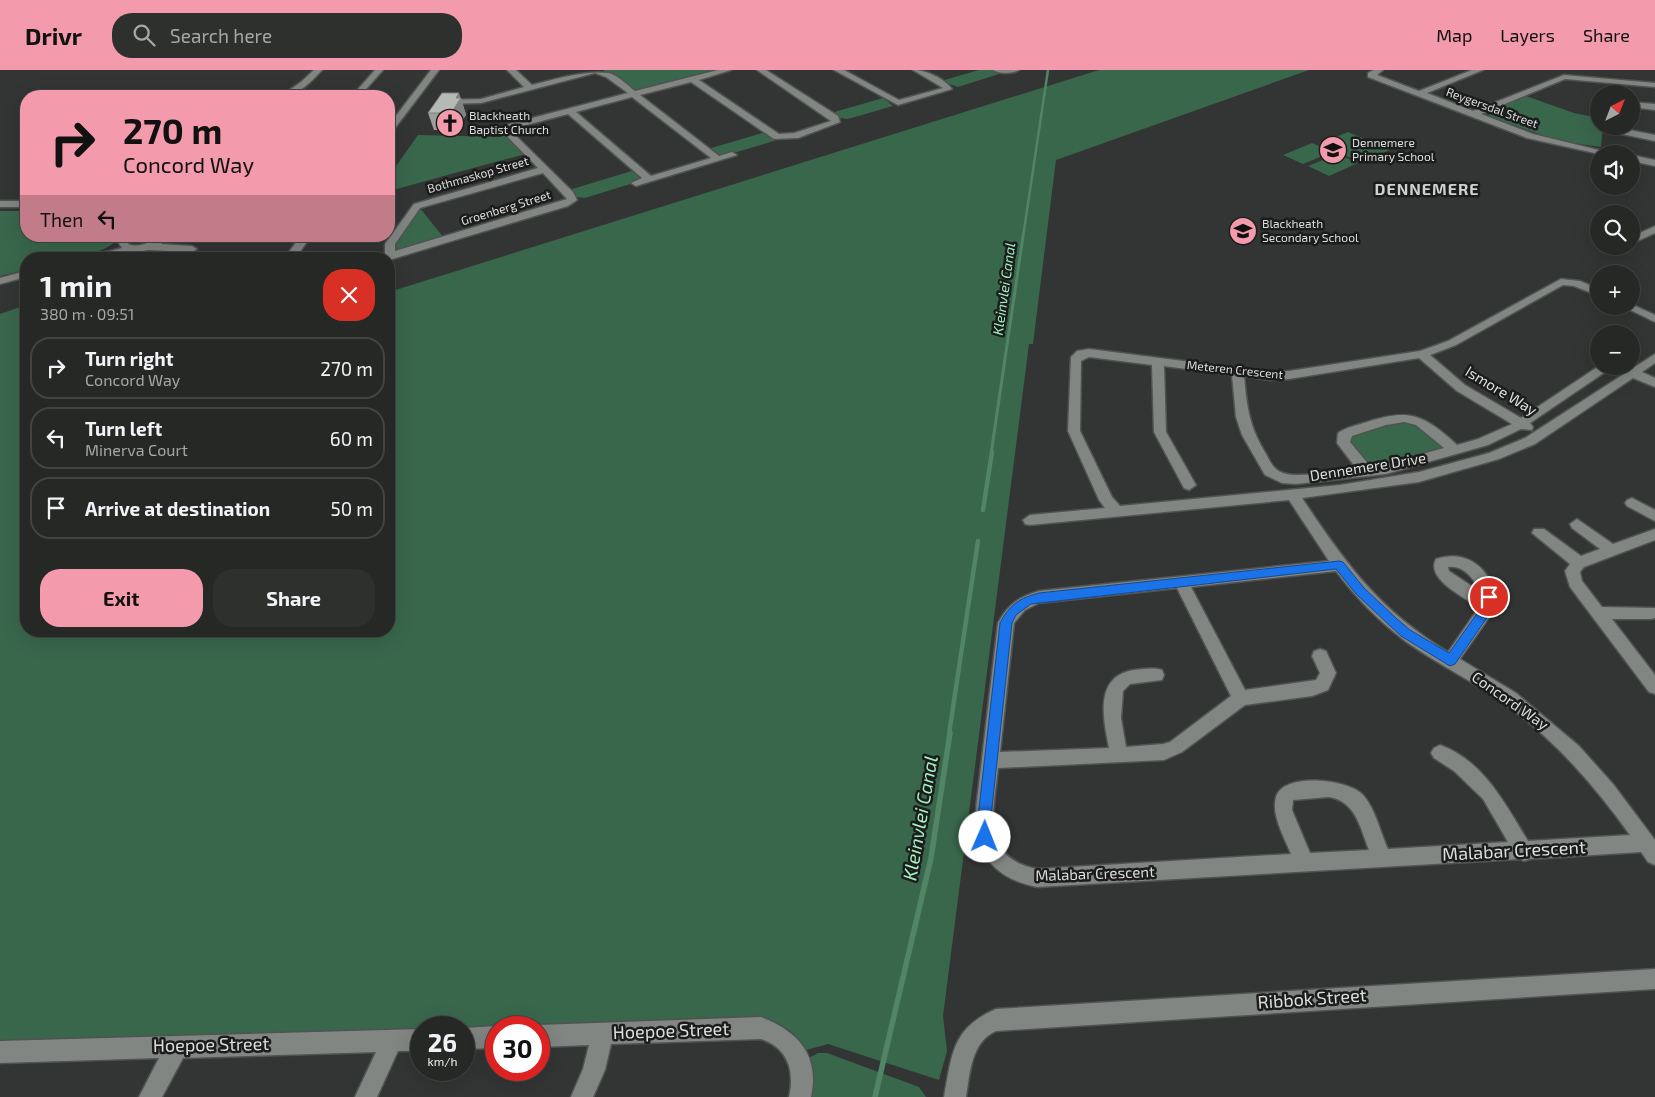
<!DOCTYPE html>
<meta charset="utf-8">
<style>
body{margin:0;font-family:"Exo 2",sans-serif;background:#2e302e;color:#f1f3f6;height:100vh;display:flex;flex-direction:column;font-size:19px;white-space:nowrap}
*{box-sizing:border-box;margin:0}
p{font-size:16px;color:#a4a6a7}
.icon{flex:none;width:28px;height:28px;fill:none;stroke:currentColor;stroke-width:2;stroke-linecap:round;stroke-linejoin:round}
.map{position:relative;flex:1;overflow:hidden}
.drawer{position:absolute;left:20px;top:182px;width:375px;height:385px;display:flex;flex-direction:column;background:#262826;border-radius:20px;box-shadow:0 5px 20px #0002,0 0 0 1px #424443}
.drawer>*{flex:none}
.hud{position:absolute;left:20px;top:20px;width:375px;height:152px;border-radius:20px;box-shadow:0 5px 20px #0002,0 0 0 1px #424443;background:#f39aac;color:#111;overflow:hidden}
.needle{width:32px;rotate:42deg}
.controls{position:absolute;left:1590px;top:15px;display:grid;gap:10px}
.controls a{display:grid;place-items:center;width:50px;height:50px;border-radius:50%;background:#262826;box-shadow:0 5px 20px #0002,0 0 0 1px #424443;font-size:25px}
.speed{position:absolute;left:410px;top:946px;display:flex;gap:10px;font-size:25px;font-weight:700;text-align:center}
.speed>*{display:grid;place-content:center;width:65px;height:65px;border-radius:50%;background:#262826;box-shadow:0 5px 20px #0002,0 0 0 1px #424443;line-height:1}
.speed small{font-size:12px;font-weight:400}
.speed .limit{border:8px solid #d22;background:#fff;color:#111}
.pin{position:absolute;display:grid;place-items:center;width:42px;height:42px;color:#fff;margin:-21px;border:2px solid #fff;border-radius:50%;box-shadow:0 1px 5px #0007}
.me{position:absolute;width:55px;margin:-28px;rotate:1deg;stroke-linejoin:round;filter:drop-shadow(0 0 4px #0008)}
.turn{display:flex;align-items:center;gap:18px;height:105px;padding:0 20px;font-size:22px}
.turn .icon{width:65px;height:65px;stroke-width:2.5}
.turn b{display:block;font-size:35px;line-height:42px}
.then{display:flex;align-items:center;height:48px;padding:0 20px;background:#0003;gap:10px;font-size:19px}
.round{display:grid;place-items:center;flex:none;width:52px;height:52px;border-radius:20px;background:#2e302e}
.headline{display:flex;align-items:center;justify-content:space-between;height:85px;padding:0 20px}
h1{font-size:30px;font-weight:700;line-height:38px}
.button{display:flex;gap:10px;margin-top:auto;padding:10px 20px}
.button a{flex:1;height:58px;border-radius:20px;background:#f39aac;color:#111;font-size:20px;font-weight:700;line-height:58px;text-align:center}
.button a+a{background:#2e302e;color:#f1f3f6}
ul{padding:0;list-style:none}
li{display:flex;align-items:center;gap:15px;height:62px;margin:0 10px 8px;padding:0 10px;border:2px solid #424443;border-radius:20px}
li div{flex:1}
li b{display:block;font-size:19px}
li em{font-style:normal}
header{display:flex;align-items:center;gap:30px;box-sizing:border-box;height:70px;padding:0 25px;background:#f39aac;color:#111}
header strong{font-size:24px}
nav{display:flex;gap:28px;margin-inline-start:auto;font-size:18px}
.search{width:350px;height:45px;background:#2e302e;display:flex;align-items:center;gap:12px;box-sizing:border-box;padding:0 18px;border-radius:20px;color:#a4a6a7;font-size:19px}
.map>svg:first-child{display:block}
</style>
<header>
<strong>Drivr</strong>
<div class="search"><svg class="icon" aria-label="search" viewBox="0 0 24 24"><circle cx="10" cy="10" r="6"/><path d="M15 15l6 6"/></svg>Search here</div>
<nav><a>Map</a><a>Layers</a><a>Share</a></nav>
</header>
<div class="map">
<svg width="1655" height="1027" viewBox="0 0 1655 1027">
<rect width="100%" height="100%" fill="#323533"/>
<!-- green -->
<g fill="#39674c">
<polygon points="603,0 722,0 636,21"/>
<polygon points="979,0 994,0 999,4 958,17 941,11"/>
<path d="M1099,0h210l-253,90 -23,184h-4l-86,672 4,35 -8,29 -111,-36 -22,6c-10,-17 -22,-26 -41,-31l-301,10 -43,-1v2l-421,15v-731l26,-9v326h363v-339z"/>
<polygon points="1526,26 1574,43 1599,48 1599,56 1603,56 1601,77 1560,71 1490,47 1489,44 1501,36"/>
<polygon points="883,28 893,36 848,49 840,48 831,43"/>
<polygon points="766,62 775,69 774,71 723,86 718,86 708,79"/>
<polygon points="1348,62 1390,80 1360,92 1319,74"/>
<polygon points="505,64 525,84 389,121 389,106 418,65 500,67"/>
<polygon points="1312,73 1332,82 1303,94 1283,85"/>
<polygon points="1338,84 1358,93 1329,106 1308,96"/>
<polygon points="635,100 643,108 640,111 585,128 576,127 569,120"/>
<polygon points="419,137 444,168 399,180 395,179 393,175"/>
<path d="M0,141h26v25h89l2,4c-17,19 -67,19 -91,19v11l-26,6z"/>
<polygon points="1406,351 1415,353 1442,375 1441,380 1376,396 1365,393 1348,373 1351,366"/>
<polygon points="818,983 827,983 919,1017 926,1027 809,1027 809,988"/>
</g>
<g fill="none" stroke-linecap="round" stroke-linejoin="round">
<!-- stream-far3 -->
<polyline stroke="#528466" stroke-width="2.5" points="1023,167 1048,0"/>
<!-- stream-far2 -->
<polyline stroke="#528466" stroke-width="3" points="991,384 1023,166"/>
<!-- stream-far1 -->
<g stroke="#528466" stroke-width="4.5">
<polyline points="983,440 992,382"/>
<polyline points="949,664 978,471"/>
</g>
<!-- stream -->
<polyline stroke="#528466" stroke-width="5.5" points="875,1027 931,788 950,663"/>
<!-- minor casing -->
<g stroke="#505351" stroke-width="3">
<g id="minor">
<path d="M314,0h8c-11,12 -24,26 -41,26l20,-14z"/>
<polygon points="375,0 383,0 360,26 352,26"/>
<polygon points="431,0 439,0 392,62 389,63 389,55"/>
<path d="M507,0h9l16,15c22,-6 55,-15 77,-12 10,3 18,12 26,18l83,-21h13l-32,10 80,54 15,-1 37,-12 -74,-51h9l72,46 2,6 -42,16 -24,1 -83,-57 -51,13 79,61 13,-4 5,3 -101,31 -5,-3 11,-5 -74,-64 -53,14 -3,4 61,60 4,8 -9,6 -179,54 -14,-1 10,-5v-10l29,-40 124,-36 -35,-36 6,-8 119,-31 -22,-16 -11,-4 -114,30 -36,1 -4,-2 4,-2 36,-1 43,-12zM632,27l79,61 -60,18 -75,-64zM543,103l24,26 -172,52v-7l25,-36z"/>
<path d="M834,0h10l55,30 44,-12 -30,-18c13,0 31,8 39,19l-54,16z"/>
<path d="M993,0h26c-6,4 -20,4 -26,0z"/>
<polygon points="1374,0 1383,0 1377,5 1419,21 1472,0 1483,0 1427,23 1473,41 1564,5 1655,13 1655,17 1565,9 1481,44 1533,64 1615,84 1599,84 1527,68 1368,7 1368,3"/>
<polygon points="1631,32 1655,34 1655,40 1631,37"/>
<polygon points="1610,56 1655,65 1655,71 1607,61 1607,57"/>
<polygon points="1631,85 1655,90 1655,96 1631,91"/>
<rect x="0" y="131" width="26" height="6"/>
<polygon points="1655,156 1655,163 1631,174 1631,167"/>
<path d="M122,166h11l-5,8c16,6 26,-8 41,-8l-8,8 31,2 5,3 -5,3 -44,-2 -48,9h-22l44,-11 -4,-6z"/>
<polygon points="281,166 311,166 295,189 284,189 297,171"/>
<polygon points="26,201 26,207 0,214 0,208"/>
<path d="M1561,209l19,2 19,8v7l-25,-10 -11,-1 -107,60 -26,10 35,30 56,33 78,-52h15l-84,57 3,4 -1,3 -11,-1 -33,16 -102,29 -90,10 -14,-1 -17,-8 -23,-40 -6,-18 -4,-42 -68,-9 2,66 30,53 -7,5 -5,-2 -30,-56 -2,-67 -63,-8 -8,4 -1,70 32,66 8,9 220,-21 79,-13 70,-19 36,-15 130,-84v9l-13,9 13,6v9l-22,-9 -98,66 -36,15 -80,23 -117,16c44,66 77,112 146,154l31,-45c-14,-9 -54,-28 -43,-48 34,-11 58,13 61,47l-37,53 56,34 63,53 34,38 42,56v25l-7,-3 -7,-10 -111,7 -6,2 -4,-2 -483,28c-35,-7 -56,-25 -63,-61l24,-203c10,-19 21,-26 41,-32l290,-30 -40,-61 -259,25 -5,-1 -2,-4 7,-5 75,-7 -6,-8 -31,-69 3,-74 6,-6 12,-2 181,23 19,-1 131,-20 28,-10zM1419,288l38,33 55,33 -34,15 -21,6c-33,-30 -47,-37 -90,-23 -9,3 -21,5 -29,11l-1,10 19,25c-18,2 -56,11 -73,5 -9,-3 -13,-11 -17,-19 -17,-28 -19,-46 -22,-78l26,4 19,-1zM1404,352l12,3 28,23 -58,16 -16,2 -20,-24 2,-6 34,-11zM1448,497c15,-2 26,11 31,24l-30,-20zM1336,501c20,27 43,50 69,70 32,23 68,40 100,63 50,36 89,81 125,131l-102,6c-23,-37 -44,-80 -88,-96l-6,3 -3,5 3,5 20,13 29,28 25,43 -120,7c-8,-17 -13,-42 -26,-55 -15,-15 -79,-22 -86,3 -5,18 8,40 15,57l-254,15c-58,-12 -43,-58 -39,-101l166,-8 18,-8 63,-47 67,-9 16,-6 8,-17 -10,-22 -6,-2 -6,2 -2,5 8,17 -4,7 -71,10 -54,-103zM1177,518l54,108 -61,46 -7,2 -37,3 -5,-29 2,-27 7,-7 32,-4 2,-5 -2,-5c-9,-3 -19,-1 -28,0 -40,6 -31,48 -25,78l-109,4 14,-129 11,-13 14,-7zM1329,727c27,4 31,31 40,53l-59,3 -18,-43 1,-10z"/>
<polygon points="1631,234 1655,245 1655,252 1622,236 1631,236"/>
<polygon points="1632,428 1655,440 1655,451 1627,436 1625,433 1627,430"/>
<polygon points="1577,449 1613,474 1655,459 1655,470 1584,497 1580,502 1582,511 1602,537 1655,538 1655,548 1651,549 1612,549 1655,605 1655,624 1649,622 1570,517 1565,501 1570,494 1532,463 1534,459 1544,459 1581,486 1600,479 1572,458 1570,454"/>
<path d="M1655,899v20l-659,42c-25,11 -26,42 -30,66h-22c8,-43 8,-69 52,-88z"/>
<path d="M761,947c37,14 59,38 50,80h-22c6,-26 -1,-49 -28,-58l-150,5 -6,26 -12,27h-22l12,-28 6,-24 -50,2v-19h-5l5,-3z"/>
<polygon points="496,956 499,958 496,958 496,978 464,979 464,958"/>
<polygon points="421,959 421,981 398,981 377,1027 355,1027 376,982 183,988 162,1027 139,1027 159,988 0,993 0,971"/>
</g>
</g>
<!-- minor -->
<use href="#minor" fill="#828683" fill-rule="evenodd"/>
</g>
<!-- wall -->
<polygon fill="#9da09d" points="461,28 466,45 456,60 434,60 428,43"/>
<!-- shaded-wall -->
<polygon fill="#7f8280" points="459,23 466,45 456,60 451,43 456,28"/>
<!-- building -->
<polygon fill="#b6bab7" stroke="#7f8280" points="442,23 459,23 456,28 461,28 451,43 428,43"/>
<!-- route -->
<path fill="#1a73e8" stroke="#114b97" d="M1339,491l4,1 21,26 33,31 13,11 39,23 34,-48 2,-12h8l2,13 -40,58 -5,2 -49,-30 -45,-42 -20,-25 -305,35 -15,11 -4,8 -22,203 2,11 -2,4 -5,2 -5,-2 -3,-15 23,-203c9,-18 20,-25 39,-30z"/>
<!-- icons -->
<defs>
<g id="church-disc" transform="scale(1.4375)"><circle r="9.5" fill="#f39aac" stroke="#1b1c1b"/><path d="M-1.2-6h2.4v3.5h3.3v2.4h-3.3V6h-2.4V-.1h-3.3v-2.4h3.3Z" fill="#111"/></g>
<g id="school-disc" transform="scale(1.4375)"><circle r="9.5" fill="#f39aac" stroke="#1b1c1b"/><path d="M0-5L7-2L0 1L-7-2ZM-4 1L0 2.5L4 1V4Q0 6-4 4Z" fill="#111"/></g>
</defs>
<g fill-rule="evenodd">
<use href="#church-disc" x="450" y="53"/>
<use href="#school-disc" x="1333" y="80"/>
<use href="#school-disc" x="1243" y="161"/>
</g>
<g text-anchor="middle" stroke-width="5" stroke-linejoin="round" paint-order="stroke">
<!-- far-street labels -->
<g font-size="12" fill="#dbdedc" stroke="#1b1c1b">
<text transform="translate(1492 38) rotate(20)" y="4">Reygersdal Street</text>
<text transform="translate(478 105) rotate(-16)" y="4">Bothmaskop Street</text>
<text transform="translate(506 138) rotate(-17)" y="4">Groenberg Street</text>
<text transform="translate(1235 300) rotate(6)" y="4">Meteren Crescent</text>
</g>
<!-- far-poi labels -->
<g font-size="12" fill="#dbdedc" stroke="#1b1c1b" text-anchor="start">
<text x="469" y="50">Blackheath<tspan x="469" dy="14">Baptist Church</tspan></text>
<text x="1352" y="77">Dennemere<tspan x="1352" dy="14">Primary School</tspan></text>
<text x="1262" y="158">Blackheath<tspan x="1262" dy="14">Secondary School</tspan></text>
</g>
<!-- far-water labels -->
<g font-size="14" font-style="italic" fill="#a3f1c1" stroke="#1b1c1b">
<text transform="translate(1004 219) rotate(-82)" y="5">Kleinvlei Canal</text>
</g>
<!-- street labels -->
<g font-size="15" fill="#dbdedc" stroke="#1b1c1b">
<text transform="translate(1501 321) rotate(31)" y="5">Ismore Way</text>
<text transform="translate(1368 397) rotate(-9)" y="5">Dennemere Drive</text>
<text transform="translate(1510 631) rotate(35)" y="5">Concord Way</text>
<text transform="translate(1095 804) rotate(-2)" y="5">Malabar Crescent</text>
</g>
<!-- far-district labels -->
<g font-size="16" font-weight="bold" letter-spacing="1" fill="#ced2cf" stroke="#1b1c1b">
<text x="1427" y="125">DENNEMERE</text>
</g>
<!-- near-street labels -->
<g font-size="18" fill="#dbdedc" stroke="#1b1c1b">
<text transform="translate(1514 781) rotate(-3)" y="6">Malabar Crescent</text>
<text transform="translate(1312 929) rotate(-4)" y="6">Ribbok Street</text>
<text transform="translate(671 961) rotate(-2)" y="6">Hoepoe Street</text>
<text transform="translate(211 975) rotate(-1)" y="6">Hoepoe Street</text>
</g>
<!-- near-water labels -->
<g font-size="19" font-style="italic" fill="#a3f1c1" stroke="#1b1c1b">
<text transform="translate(920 748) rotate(-80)" y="7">Kleinvlei Canal</text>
</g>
</g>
</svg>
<div class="controls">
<a><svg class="needle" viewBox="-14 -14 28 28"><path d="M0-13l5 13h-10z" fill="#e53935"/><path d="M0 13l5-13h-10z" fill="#a4a6a7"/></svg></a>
<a><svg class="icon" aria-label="sound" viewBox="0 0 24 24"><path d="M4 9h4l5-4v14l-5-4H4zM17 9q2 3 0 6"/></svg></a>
<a><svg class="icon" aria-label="search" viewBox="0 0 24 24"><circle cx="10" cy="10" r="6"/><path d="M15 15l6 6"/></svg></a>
<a>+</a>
<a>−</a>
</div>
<div class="speed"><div>26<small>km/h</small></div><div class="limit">30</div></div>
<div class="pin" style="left:1489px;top:527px;background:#d93025"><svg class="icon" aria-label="arrive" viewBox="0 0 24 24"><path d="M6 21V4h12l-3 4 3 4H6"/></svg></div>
<svg class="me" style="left:985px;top:767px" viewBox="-20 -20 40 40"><circle r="19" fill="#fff"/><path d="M0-13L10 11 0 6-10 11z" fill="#1a73e8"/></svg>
<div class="hud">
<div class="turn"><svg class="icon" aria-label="right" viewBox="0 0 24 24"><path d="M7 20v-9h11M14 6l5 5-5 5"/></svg><div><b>270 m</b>Concord Way</div></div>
<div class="then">Then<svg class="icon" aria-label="left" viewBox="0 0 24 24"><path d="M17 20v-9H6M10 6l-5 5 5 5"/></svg></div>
</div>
<section class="drawer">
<div class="headline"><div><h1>1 min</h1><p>380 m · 09:51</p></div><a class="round" style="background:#d93025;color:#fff"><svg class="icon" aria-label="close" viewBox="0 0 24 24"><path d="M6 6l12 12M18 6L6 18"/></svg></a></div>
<ul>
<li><svg class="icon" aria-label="right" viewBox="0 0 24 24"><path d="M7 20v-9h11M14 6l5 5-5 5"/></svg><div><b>Turn right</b><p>Concord Way</p></div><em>270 m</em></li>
<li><svg class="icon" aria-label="left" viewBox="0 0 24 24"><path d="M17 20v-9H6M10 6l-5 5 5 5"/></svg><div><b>Turn left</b><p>Minerva Court</p></div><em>60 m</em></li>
<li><svg class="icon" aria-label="arrive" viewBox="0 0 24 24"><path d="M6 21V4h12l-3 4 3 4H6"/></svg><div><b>Arrive at destination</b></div><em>50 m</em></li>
</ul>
<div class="button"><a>Exit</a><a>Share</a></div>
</section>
</div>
